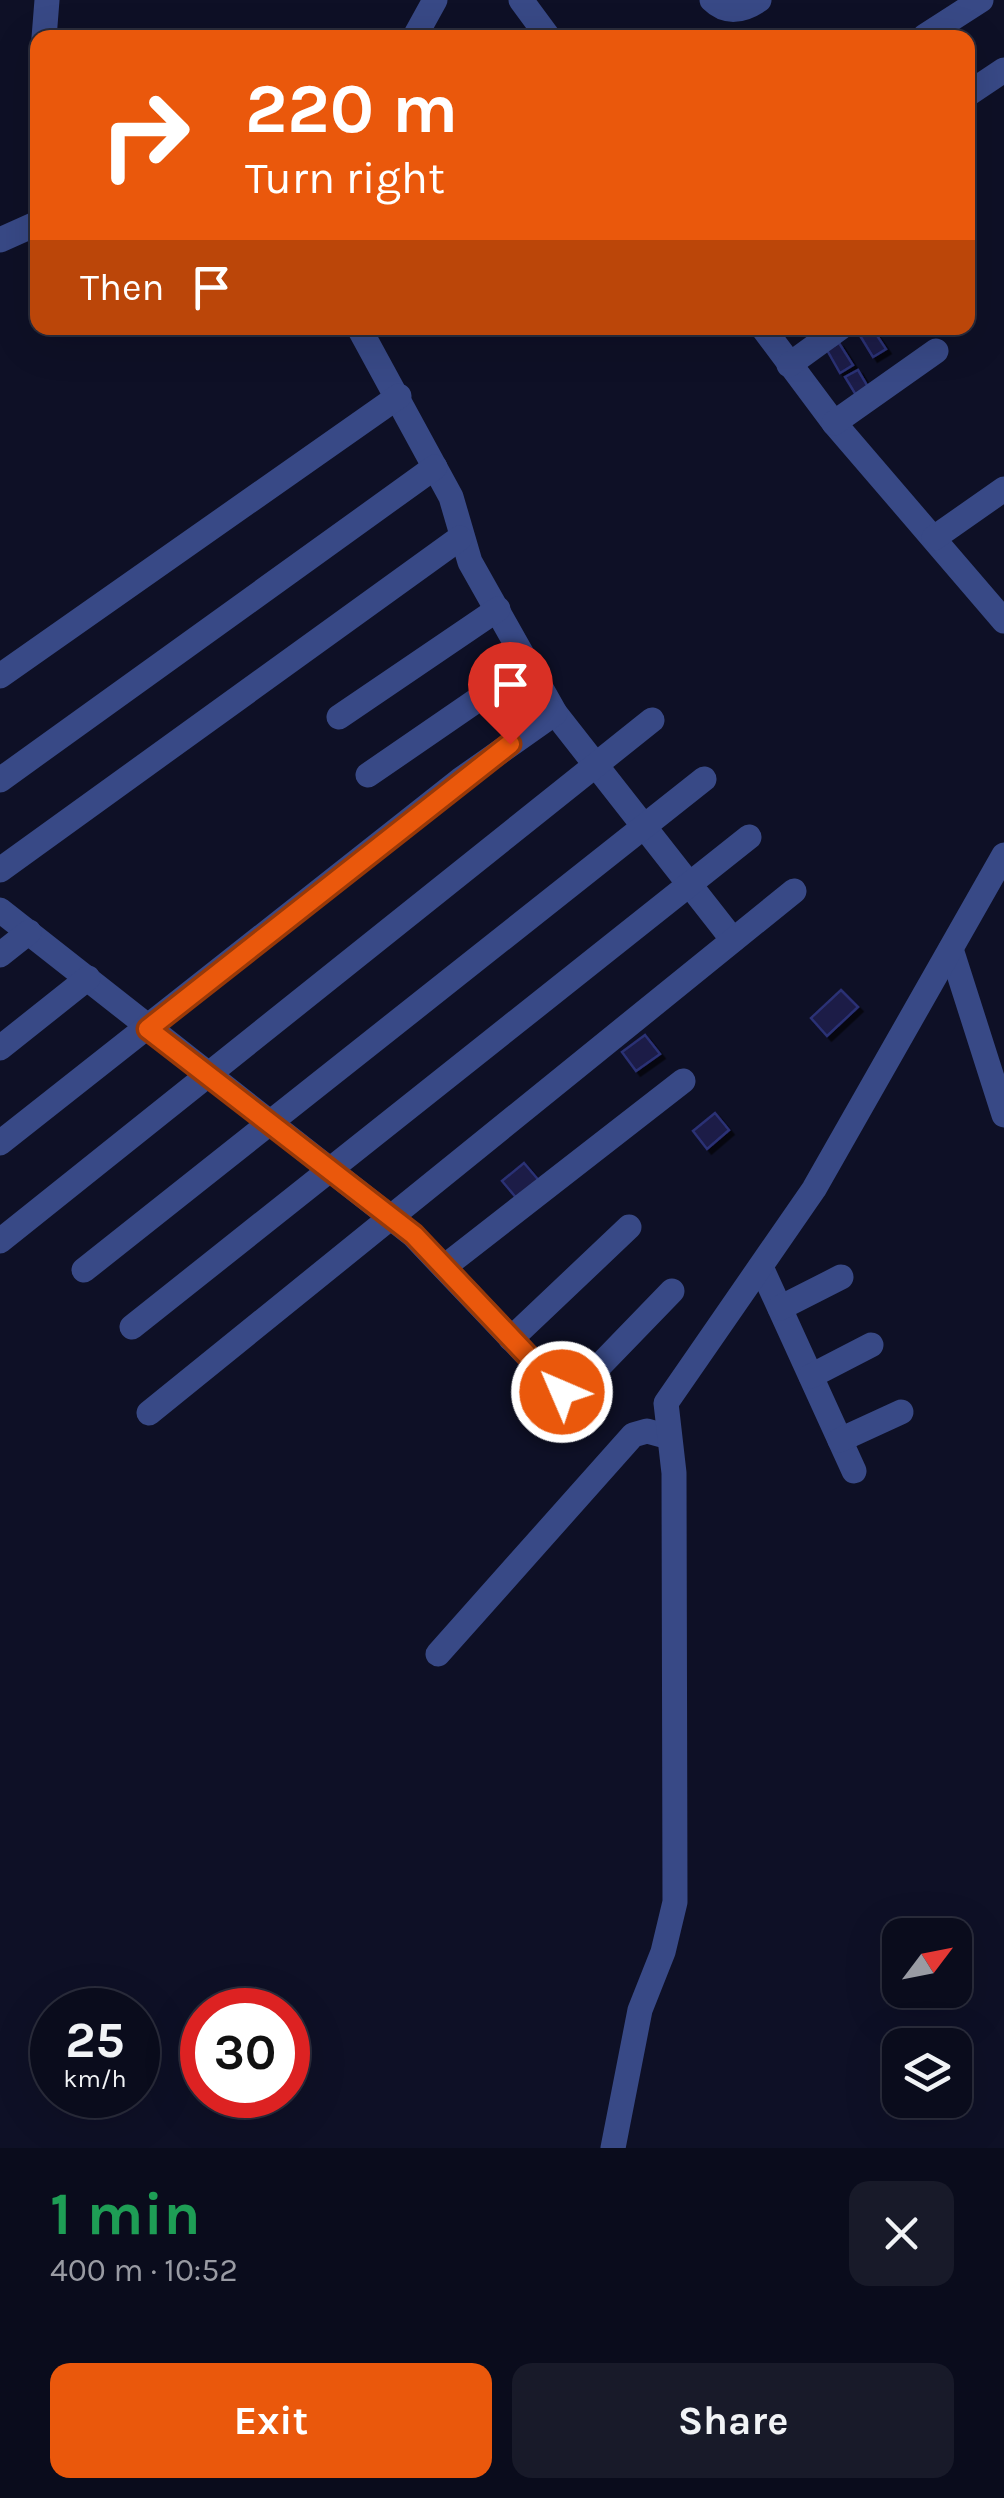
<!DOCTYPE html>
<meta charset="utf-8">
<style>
body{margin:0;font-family:Karla,sans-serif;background:#181a29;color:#f1f3f6;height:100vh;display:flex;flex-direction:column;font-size:38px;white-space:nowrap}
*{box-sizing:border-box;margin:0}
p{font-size:32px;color:#999ba3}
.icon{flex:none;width:55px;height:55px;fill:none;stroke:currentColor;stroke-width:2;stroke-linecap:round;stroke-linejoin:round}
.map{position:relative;height:2148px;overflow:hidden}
.drawer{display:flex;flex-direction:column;background:#0a0c1c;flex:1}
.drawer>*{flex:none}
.hud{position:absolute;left:30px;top:30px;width:945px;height:305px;border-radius:20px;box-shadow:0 10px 40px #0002,0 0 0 2px #2a2c3b;background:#ea580c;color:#fff;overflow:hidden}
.needle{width:65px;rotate:58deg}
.fabs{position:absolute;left:882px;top:1918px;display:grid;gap:20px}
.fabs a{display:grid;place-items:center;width:90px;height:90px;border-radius:20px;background:#0a0c1c;box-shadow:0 10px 40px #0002,0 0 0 2px #2a2c3b;font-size:50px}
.speed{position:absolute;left:30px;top:1988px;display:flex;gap:20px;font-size:50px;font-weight:700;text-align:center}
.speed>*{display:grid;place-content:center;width:130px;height:130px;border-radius:50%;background:#0a0c1c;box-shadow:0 10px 40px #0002,0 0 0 2px #2a2c3b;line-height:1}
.speed small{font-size:25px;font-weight:400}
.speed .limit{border:15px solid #d22;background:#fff;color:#111}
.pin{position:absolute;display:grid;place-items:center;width:85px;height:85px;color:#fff;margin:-102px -42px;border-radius:50% 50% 50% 0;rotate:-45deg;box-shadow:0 0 10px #0007}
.pin .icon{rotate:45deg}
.me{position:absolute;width:110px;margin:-55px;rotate:315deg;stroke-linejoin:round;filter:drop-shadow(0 0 8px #0008)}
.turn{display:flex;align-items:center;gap:35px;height:210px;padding:0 50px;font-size:45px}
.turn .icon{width:130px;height:130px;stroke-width:2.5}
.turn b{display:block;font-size:70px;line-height:85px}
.then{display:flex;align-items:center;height:95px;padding:0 50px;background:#0003;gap:20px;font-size:38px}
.round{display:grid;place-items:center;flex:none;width:105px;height:105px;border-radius:20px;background:#181a29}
.overview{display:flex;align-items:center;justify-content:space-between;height:170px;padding:0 50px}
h1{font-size:60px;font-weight:700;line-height:75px;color:#1e9e55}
.cta{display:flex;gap:20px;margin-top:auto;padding:20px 50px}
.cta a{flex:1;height:115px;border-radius:20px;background:#ea580c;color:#fff;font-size:40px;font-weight:700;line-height:115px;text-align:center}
.cta a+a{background:#181a29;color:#f1f3f6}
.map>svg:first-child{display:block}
</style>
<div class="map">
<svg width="1004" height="2148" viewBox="0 0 1004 2148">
<defs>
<filter id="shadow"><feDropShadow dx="4.5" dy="4.5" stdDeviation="0" flood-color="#0009"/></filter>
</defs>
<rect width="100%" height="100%" fill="#0e1026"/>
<!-- building -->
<g fill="#1a1c47" stroke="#2b3074" stroke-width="2.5" filter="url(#shadow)">
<polygon points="872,328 886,349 873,357 859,334"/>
<polygon points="839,343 853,365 840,373 827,350"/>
<polygon points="858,370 871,392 859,400 845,377"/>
<polygon points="841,990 858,1007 827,1036 811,1018"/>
<polygon points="645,1035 660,1054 636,1071 622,1052"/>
<polygon points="715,1113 729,1130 707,1149 693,1131"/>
<polygon points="524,1163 541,1183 519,1201 502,1181"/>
</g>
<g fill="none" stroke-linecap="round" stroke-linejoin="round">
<!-- minor -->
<g stroke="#384986" stroke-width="25">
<polyline points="521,0 549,38"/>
<path d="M712,0c14,14 31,11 47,0"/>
<polyline points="925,36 981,0"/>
<polyline points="44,38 47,0"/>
<polyline points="414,38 435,0"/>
<polyline points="968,94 1004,70"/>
<polyline points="0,240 38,223"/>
<polyline points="359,328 451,497 470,562 555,713 733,940"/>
<polyline points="763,328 834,423 1004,621"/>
<polyline points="789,365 840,328"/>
<polyline points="834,423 936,351"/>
<polyline points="934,538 1004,489"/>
<polyline points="0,676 399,396"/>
<polyline points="339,717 498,609"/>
<polyline points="368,775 528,665"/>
<polyline points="0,780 435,467"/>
<polyline points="0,870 460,538"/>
<polyline points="0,910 413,1235 562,1392 582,1384 672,1291"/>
<polyline points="951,949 1004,1115"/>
<polyline points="0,955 29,932"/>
<polyline points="0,1048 88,978"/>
<polyline points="0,1143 460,780 555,713"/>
<polyline points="0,1241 652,720"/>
<polyline points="444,1267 683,1081"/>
<polyline points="761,1267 854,1471"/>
<polyline points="84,1270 704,779"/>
<polyline points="780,1308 841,1277"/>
<polyline points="132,1327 749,837"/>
<polyline points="511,1339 629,1227"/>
<polyline points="811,1376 871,1345"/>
<polyline points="149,1413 794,891"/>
<polyline points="840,1440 901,1412"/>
<polyline points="438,1654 633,1435 647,1431 669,1437"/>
<polyline points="613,2148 640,2010 663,1952 675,1902 674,1473 666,1403 814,1189 1004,855"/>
</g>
</g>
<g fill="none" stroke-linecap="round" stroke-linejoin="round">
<!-- route casing -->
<g stroke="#983908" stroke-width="25">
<polyline id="route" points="510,744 148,1029 414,1235 562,1392"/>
</g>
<!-- route -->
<use href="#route" stroke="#ea580c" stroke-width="18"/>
</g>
</svg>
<div class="fabs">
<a><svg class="needle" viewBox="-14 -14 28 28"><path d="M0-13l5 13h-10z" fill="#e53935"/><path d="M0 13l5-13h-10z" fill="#999ba3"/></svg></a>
<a><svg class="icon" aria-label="layers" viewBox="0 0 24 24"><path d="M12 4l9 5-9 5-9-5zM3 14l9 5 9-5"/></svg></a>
</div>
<div class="speed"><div>25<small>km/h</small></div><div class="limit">30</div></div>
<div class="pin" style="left:510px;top:744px;background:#d93025"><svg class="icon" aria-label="arrive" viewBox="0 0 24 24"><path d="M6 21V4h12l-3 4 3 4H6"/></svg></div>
<svg class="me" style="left:562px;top:1392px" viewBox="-20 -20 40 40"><circle r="17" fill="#ea580c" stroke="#fff" stroke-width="3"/><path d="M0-11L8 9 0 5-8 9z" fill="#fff"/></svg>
<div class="hud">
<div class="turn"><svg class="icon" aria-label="right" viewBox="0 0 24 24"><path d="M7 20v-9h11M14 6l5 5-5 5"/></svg><div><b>220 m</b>Turn right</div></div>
<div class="then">Then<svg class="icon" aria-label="arrive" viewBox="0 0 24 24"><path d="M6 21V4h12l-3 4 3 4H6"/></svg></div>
</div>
</div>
<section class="drawer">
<div class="overview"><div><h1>1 min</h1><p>400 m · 10:52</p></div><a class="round"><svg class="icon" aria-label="close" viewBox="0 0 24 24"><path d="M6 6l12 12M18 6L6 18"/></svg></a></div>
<div class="cta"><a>Exit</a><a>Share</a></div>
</section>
